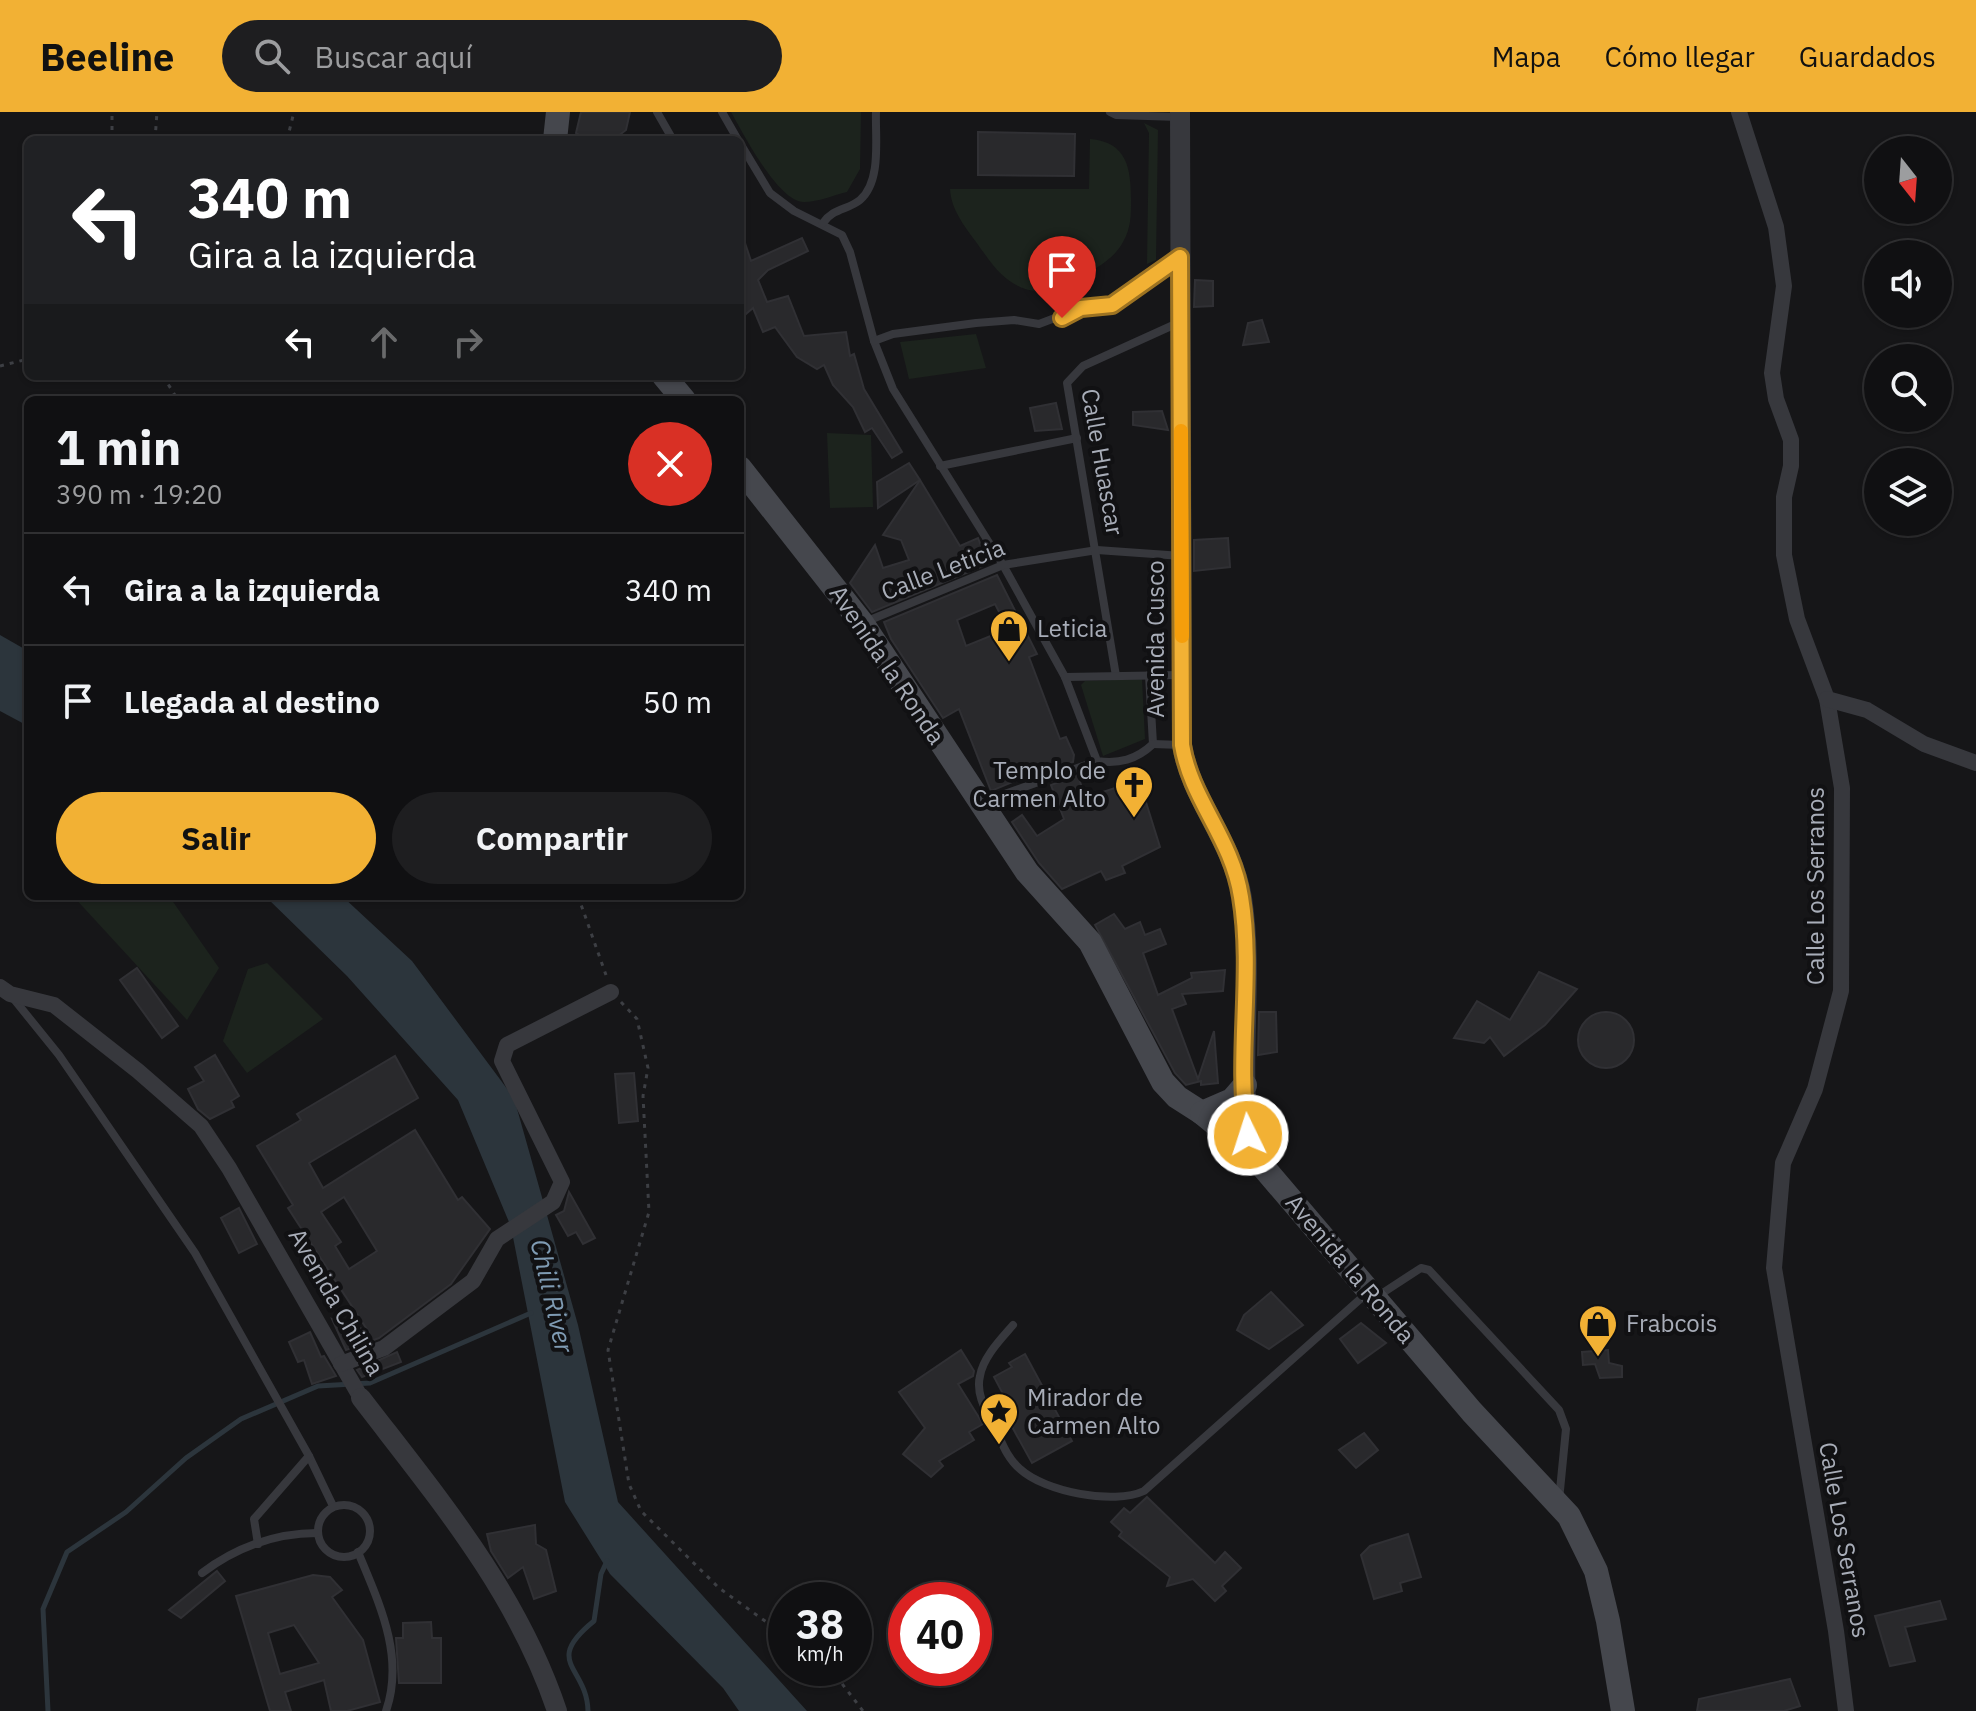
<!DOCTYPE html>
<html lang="es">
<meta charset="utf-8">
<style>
body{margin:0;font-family:"IBM Plex Sans",sans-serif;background:#1e1e20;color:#f1f3f6;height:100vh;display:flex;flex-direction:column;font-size:30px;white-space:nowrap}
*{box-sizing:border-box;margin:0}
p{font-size:26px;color:#9c9d9f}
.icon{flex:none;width:44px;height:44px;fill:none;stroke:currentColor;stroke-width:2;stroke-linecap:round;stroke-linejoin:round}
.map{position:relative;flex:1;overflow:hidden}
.sheet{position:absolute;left:24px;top:284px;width:720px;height:504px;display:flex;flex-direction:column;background:#101012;border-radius:12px;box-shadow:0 2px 6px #0004,0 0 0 2px #303032}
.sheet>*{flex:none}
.top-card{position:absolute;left:24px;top:24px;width:720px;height:244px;border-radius:12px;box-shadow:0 2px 6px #0004,0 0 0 2px #303032;background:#202124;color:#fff;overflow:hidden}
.needle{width:52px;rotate:163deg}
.fabs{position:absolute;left:1864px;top:24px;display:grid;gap:16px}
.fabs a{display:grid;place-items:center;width:88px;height:88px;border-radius:50%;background:#101012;box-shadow:0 2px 6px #0004,0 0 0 2px #303032;font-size:40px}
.speed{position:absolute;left:768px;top:1470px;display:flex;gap:16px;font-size:40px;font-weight:700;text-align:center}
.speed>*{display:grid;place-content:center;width:104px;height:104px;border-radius:50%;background:#101012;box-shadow:0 2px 6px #0004,0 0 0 2px #303032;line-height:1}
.speed small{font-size:20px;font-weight:400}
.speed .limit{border:12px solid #d22;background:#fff;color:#111}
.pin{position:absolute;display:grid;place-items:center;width:68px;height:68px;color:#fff;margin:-82px -34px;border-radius:50% 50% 50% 0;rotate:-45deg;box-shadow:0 0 8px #0007}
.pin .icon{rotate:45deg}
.me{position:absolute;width:88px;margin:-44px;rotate:356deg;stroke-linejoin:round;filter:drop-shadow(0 0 6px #0008)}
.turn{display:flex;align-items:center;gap:28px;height:168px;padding:0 32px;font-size:36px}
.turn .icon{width:104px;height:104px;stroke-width:2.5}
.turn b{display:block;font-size:56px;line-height:68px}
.lanes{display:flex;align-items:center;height:76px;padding:0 32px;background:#0003;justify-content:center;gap:40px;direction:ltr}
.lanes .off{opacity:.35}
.round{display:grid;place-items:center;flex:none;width:84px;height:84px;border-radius:42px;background:#1e1e20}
.summary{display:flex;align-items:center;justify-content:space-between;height:136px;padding:0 32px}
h1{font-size:48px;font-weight:700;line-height:60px}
.cta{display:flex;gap:16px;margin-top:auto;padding:16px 32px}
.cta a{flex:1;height:92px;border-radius:48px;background:#f2b134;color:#111;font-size:32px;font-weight:700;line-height:92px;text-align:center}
.cta a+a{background:#1e1e20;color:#f1f3f6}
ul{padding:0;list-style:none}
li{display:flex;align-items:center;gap:24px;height:112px;padding:0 32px;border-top:2px solid #303032}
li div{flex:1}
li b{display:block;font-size:30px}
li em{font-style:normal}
header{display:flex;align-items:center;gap:48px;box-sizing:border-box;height:112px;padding:0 40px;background:#f2b134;color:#111}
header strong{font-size:38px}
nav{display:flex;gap:44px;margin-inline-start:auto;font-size:28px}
.search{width:560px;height:72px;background:#1e1e20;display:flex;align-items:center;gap:20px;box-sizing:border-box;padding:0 28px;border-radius:44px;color:#9c9d9f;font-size:30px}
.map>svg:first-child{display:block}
</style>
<header>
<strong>Beeline</strong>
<div class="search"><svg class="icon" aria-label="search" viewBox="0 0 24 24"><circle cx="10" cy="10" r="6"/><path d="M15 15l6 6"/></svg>Buscar aquí</div>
<nav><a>Mapa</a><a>Cómo llegar</a><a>Guardados</a></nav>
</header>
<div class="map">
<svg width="1976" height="1599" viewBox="0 0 1976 1599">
<rect width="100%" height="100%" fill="#161618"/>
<!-- green -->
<g fill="#1c231d">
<path d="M731,0h130l-1,57 -13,23c-13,3 -29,10 -43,10 -26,0 -61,-69 -73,-90z"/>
<polygon points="1144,11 1158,18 1156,148 1147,152 1149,21"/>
<path d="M1090,27c37,3 41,29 41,61 0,15 0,28 -8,42 -8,15 -22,23 -36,32 -43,28 -74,22 -103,-21 -13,-19 -33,-40 -34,-64h139z"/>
<polygon points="976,222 986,256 909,267 900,230"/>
<polygon points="827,321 871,323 873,395 830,396"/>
<polygon points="1142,567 1145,627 1103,644 1081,573 1085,569"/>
<polygon points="73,784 169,784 219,856 187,908"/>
<polygon points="267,851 323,907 247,961 223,929 248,857"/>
</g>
<!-- water -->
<g fill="#2c353c">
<polygon points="0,523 28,539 28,614 0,599"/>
<polygon points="265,784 342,784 412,849 514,986 578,1213 618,1390 807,1599 739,1599 723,1576 610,1462 565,1390 511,1115 458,988 347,864"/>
</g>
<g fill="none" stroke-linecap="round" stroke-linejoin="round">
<!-- stream -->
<g stroke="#2c353c" stroke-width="5">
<polyline points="48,1599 43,1497 67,1440 126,1400 186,1346 241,1307 318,1274 370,1271 531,1201"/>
<path d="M588,1599c-1,-45 -46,-48 6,-90l7,-47 6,-13"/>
</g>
</g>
<!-- building -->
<g fill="#29292c" stroke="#303034" stroke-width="2" fill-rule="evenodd">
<polygon points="581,0 630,0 626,18 613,28 588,28 576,21"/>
<polygon points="978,20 1075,22 1074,64 978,63"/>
<polygon points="740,125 743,125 751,149 802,126 808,139 768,158 758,168 767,190 788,184 804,224 846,220 850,244 854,242 864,277 902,340 892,346 872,316 865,320 853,295 833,273 824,253 817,257 797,245 775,215 763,220 753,196 740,207"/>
<polygon points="1195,168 1213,169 1213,194 1194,195"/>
<polygon points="1262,208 1269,230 1243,233 1248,211"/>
<polygon points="1056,291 1062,317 1035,319 1030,296"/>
<polygon points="1162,299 1168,318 1133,313 1133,300"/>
<polygon points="909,351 920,368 878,396 877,370"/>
<polygon points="920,368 960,434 978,426 988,452 872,500 850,471 875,433 883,456 909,448 901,428 883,423"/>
<polygon points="1228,426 1230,455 1194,459 1194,428"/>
<path d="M997,463l40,79 -8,3 31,82 6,-2 8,18 -1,7 -26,9 -1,-3 -55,23 -32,-82 -16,9 -52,-79 -7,-17zM995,492l13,25 -42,17 -9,-26z"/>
<polygon points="1078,663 1085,686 1139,668 1160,735 1122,754 1125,761 1106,768 1101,759 1062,777 1039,751 1012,710 1022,703 1037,724 1064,707 1051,673"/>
<polygon points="1114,802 1125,817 1140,810 1145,823 1160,817 1166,832 1143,841 1158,883 1192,866 1191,861 1225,858 1223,879 1182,882 1186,892 1172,897 1198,967 1214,919 1218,971 1201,973 1201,969 1186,973 1175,961 1095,813"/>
<polygon points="137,856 178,914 162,926 120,868"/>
<polygon points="1539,860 1577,877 1545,913 1504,944 1490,925 1484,931 1454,926 1477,889 1510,908"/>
<polygon points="1259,900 1276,900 1277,940 1258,943"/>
<circle cx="1606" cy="928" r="28"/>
<polygon points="215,943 239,984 231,989 234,995 210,1007 198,997 188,977 204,969 195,955"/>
<path d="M395,944l23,42 -109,65 14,25 92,-58 43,70 4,-3 28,32 -39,55 -72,54 -33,12 -14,-31 36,12 -80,-123 5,-3 -36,-59 44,-26 -4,-6zM344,1085l33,54 -28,18 -14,-23 6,-4 -20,-30z"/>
<polygon points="634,961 638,1009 619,1011 615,962"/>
<polygon points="569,1080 595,1126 583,1132 576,1120 568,1124 556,1103 564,1099"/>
<polygon points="239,1096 257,1132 239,1141 221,1106"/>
<polygon points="1271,1180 1303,1213 1269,1237 1237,1218 1244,1203"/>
<polygon points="1361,1211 1386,1231 1358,1251 1340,1227"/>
<polygon points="310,1220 321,1245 324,1244 336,1264 312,1272 304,1248 298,1250 289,1230"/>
<polygon points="961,1238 974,1259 973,1264 958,1272 983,1312 969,1320 974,1328 939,1349 943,1354 931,1365 903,1342 925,1316 899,1280"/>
<polygon points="1608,1238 1609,1251 1622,1254 1622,1265 1600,1266 1595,1252 1583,1253 1582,1240"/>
<polygon points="397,1240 401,1250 362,1265 357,1258"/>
<polygon points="1025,1242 1072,1329 1032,1351 1005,1302 1012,1299 994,1265 1012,1255 1009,1251"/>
<polygon points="1364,1321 1378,1338 1356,1356 1339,1338"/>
<polygon points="1147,1385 1215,1451 1225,1440 1241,1456 1222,1474 1226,1479 1215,1489 1193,1467 1167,1474 1170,1465 1119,1424 1122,1420 1111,1410 1124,1396 1130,1401"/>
<polygon points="535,1413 536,1432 546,1438 556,1479 534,1487 523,1455 508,1466 491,1439 487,1422"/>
<polygon points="1408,1422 1421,1465 1400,1471 1402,1479 1374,1487 1361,1443 1370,1434"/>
<polygon points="217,1459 225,1469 181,1506 169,1498"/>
<path d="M313,1463l17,2 12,13 -10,7 31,43 17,62 -33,9h-16l-7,-31 -39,12 6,19h-21l-34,-115zM294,1513l25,38 -39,11 -12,-41z"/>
<polygon points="1940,1489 1946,1507 1905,1515 1915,1549 1890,1554 1875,1504"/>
<polygon points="431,1510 432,1526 441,1526 441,1571 399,1571 396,1526 403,1526 403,1511"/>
<polygon points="1790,1567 1800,1594 1784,1599 1697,1599 1699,1587"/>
</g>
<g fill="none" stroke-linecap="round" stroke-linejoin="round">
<!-- path -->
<g stroke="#3d3f44" stroke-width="3" stroke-dasharray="4 6" stroke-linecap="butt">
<polyline points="112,28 112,0"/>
<polyline points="155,28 157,0"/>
<polyline points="287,28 294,0"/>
<polyline points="0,254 28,247"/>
<polyline points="163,264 178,288"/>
<polyline points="578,784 606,863"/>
<polyline points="621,890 637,907 648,956 643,984 649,1100 608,1238 629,1372 641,1399 719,1476 786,1524"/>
<polyline points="830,1556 863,1599"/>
</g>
<!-- service -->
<g stroke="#37383d" stroke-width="8">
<polyline points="657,0 673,28"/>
<polyline points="722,0 738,28"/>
<polyline points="1110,0 1116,3 1179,5"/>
<path d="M740,31l30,50 24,18 48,24 8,17 24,89 19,48 110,176 62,112 32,84c22,3 39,-1 56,-17l-4,-69"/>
<path d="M823,111c10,-15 25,-13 37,-23 22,-19 15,-63 16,-88"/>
<polyline points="874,229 893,222 976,211 1014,208 1039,212 1081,196 1112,193 1180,145"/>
<polyline points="940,354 1077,326"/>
<polyline points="865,510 1003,453 1097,438 1182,444"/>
<polyline points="1116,564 1067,271 1083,254 1180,210"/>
<polyline points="1065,565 1180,563"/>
<polyline points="1153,632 1181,633"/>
<polyline points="985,689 1097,649"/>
<polyline points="13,886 59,943 195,1141 309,1344 333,1394"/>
<polyline points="1378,1184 1421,1156 1429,1158 1559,1298 1566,1317 1559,1388"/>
<path d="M1013,1213c-12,14 -30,32 -33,51 -4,16 4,32 12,46 9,17 13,34 28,47 25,23 94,36 124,22l223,-198"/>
<circle cx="344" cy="1419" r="26"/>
<polyline points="258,1432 254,1407 309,1344"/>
<path d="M358,1440c21,51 47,104 28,159"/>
<path d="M202,1461c33,-25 73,-40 115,-40"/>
</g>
<!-- minor -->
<g stroke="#37383d" stroke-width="16">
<polyline points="1739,0 1776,115 1784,174 1772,261 1776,287 1791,328 1791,354 1784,385 1784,443 1797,507 1827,587 1842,676 1841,879 1815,977 1783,1051 1774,1156 1836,1519 1846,1599"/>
<polyline points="1827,587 1867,598 1924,632 1976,651"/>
<polyline points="0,875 10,882 54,893 138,959 201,1014 229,1056 361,1286"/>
<polyline points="341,1252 384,1236 473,1169 497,1127 553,1090 562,1070 502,949 507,933 611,880"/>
</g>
<!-- tertiary -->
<g stroke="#37383d" stroke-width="20">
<path d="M1180,0l2,633c9,55 50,94 60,153 13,84 -6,172 10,256"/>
<path d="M361,1286c76,99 156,193 196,313"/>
</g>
<!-- secondary -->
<g stroke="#45474d" stroke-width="24">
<polyline points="555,28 558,0"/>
<polyline points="664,264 684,288"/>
<polyline points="740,356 862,511 1027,760 1090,830 1163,970 1177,985 1202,1001 1252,1042 1472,1300 1569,1404 1596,1459 1608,1509 1623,1599"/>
<polyline points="1202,1001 1232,988 1245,973"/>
</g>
</g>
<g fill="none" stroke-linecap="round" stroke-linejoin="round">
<!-- route casing -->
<g stroke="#9d7322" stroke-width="20">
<path id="route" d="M1062,206l19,-10 31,-3 68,-48 2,488c9,55 50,93 59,152 13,79 -6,161 7,238"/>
</g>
<!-- route -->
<use href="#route" stroke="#f2b134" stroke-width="14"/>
<!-- slow -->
<polyline stroke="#f59e0b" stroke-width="14" points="1181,319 1182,524"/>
</g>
<!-- icons -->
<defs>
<g id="shop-pin" transform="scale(2)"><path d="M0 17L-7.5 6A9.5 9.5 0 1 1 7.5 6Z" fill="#f2b134" stroke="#111113"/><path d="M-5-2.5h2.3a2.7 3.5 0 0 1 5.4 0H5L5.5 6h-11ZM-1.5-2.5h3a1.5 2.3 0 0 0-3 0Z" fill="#111"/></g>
<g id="church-pin" transform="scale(2)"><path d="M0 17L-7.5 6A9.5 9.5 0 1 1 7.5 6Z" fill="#f2b134" stroke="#111113"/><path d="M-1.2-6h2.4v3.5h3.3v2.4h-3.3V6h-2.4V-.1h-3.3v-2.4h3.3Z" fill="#111"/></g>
<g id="sight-pin" transform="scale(2)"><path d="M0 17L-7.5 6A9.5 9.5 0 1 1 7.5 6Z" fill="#f2b134" stroke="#111113"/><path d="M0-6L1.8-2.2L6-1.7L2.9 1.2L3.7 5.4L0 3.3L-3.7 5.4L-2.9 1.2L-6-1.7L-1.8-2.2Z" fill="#111"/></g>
</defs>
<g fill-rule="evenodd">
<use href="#shop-pin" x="1009" y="517"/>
<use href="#church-pin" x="1134" y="673"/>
<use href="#shop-pin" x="1598" y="1212"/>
<use href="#sight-pin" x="999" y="1300"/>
</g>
<g text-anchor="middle" stroke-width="8" stroke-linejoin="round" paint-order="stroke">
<!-- street labels -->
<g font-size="24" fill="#a8adb8" stroke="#111113">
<text transform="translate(1102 350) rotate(80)" y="8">Calle Huascar</text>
<text transform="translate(943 458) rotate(-21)" y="8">Calle Leticia</text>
<text transform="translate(1156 527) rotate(-90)" y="8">Avenida Cusco</text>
<text transform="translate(887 553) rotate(56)" y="8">Avenida la Ronda</text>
<text transform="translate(1816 774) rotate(-90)" y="8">Calle Los Serranos</text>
<text transform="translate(1350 1157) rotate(50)" y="8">Avenida la Ronda</text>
<text transform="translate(336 1190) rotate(60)" y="8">Avenida Chilina</text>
<text transform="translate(1844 1428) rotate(80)" y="8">Calle Los Serranos</text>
</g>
<!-- poi labels -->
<g font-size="24" fill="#a8adb8" stroke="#111113" text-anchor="start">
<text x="1037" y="525">Leticia</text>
<text x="1106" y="667" text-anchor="end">Templo de<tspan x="1106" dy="28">Carmen Alto</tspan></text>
<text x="1626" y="1220">Frabcois</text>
<text x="1027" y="1294">Mirador de<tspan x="1027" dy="28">Carmen Alto</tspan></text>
</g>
<!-- water labels -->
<g font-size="26" font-style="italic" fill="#7f9bb3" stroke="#111113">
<text transform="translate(552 1184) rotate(77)" y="9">Chili River</text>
</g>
</g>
</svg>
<div class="fabs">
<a><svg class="needle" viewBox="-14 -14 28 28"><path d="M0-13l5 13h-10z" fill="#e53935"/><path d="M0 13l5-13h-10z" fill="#9c9d9f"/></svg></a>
<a><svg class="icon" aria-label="sound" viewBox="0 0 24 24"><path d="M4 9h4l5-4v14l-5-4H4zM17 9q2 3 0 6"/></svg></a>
<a><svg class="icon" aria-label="search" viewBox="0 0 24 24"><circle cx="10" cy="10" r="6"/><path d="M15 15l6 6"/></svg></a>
<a><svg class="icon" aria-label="layers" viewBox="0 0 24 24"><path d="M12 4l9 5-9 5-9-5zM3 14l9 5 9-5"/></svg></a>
</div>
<div class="speed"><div>38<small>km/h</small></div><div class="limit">40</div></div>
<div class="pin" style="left:1062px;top:206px;background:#d93025"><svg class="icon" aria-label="arrive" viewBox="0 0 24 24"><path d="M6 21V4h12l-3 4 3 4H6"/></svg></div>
<svg class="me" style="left:1248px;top:1023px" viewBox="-20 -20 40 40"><circle r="17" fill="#f2b134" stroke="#fff" stroke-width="3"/><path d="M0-11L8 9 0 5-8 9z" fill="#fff"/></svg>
<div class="top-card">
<div class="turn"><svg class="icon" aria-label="left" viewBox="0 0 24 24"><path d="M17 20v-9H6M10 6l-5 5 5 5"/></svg><div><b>340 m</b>Gira a la izquierda</div></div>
<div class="lanes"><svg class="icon" aria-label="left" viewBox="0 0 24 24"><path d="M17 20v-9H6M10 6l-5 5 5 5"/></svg><svg class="icon off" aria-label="ahead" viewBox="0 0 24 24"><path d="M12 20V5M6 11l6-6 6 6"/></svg><svg class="icon off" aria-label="right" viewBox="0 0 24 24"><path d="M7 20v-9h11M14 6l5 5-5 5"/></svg></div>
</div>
<section class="sheet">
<div class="summary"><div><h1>1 min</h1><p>390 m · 19:20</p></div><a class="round" style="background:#d93025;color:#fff"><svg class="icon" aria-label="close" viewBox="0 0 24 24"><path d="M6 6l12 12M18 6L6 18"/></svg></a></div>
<ul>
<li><svg class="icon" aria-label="left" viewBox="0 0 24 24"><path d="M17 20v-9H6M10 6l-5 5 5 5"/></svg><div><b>Gira a la izquierda</b></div><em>340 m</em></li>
<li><svg class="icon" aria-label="arrive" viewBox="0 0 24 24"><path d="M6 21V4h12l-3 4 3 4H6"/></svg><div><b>Llegada al destino</b></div><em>50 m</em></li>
</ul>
<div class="cta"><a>Salir</a><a>Compartir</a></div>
</section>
</div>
